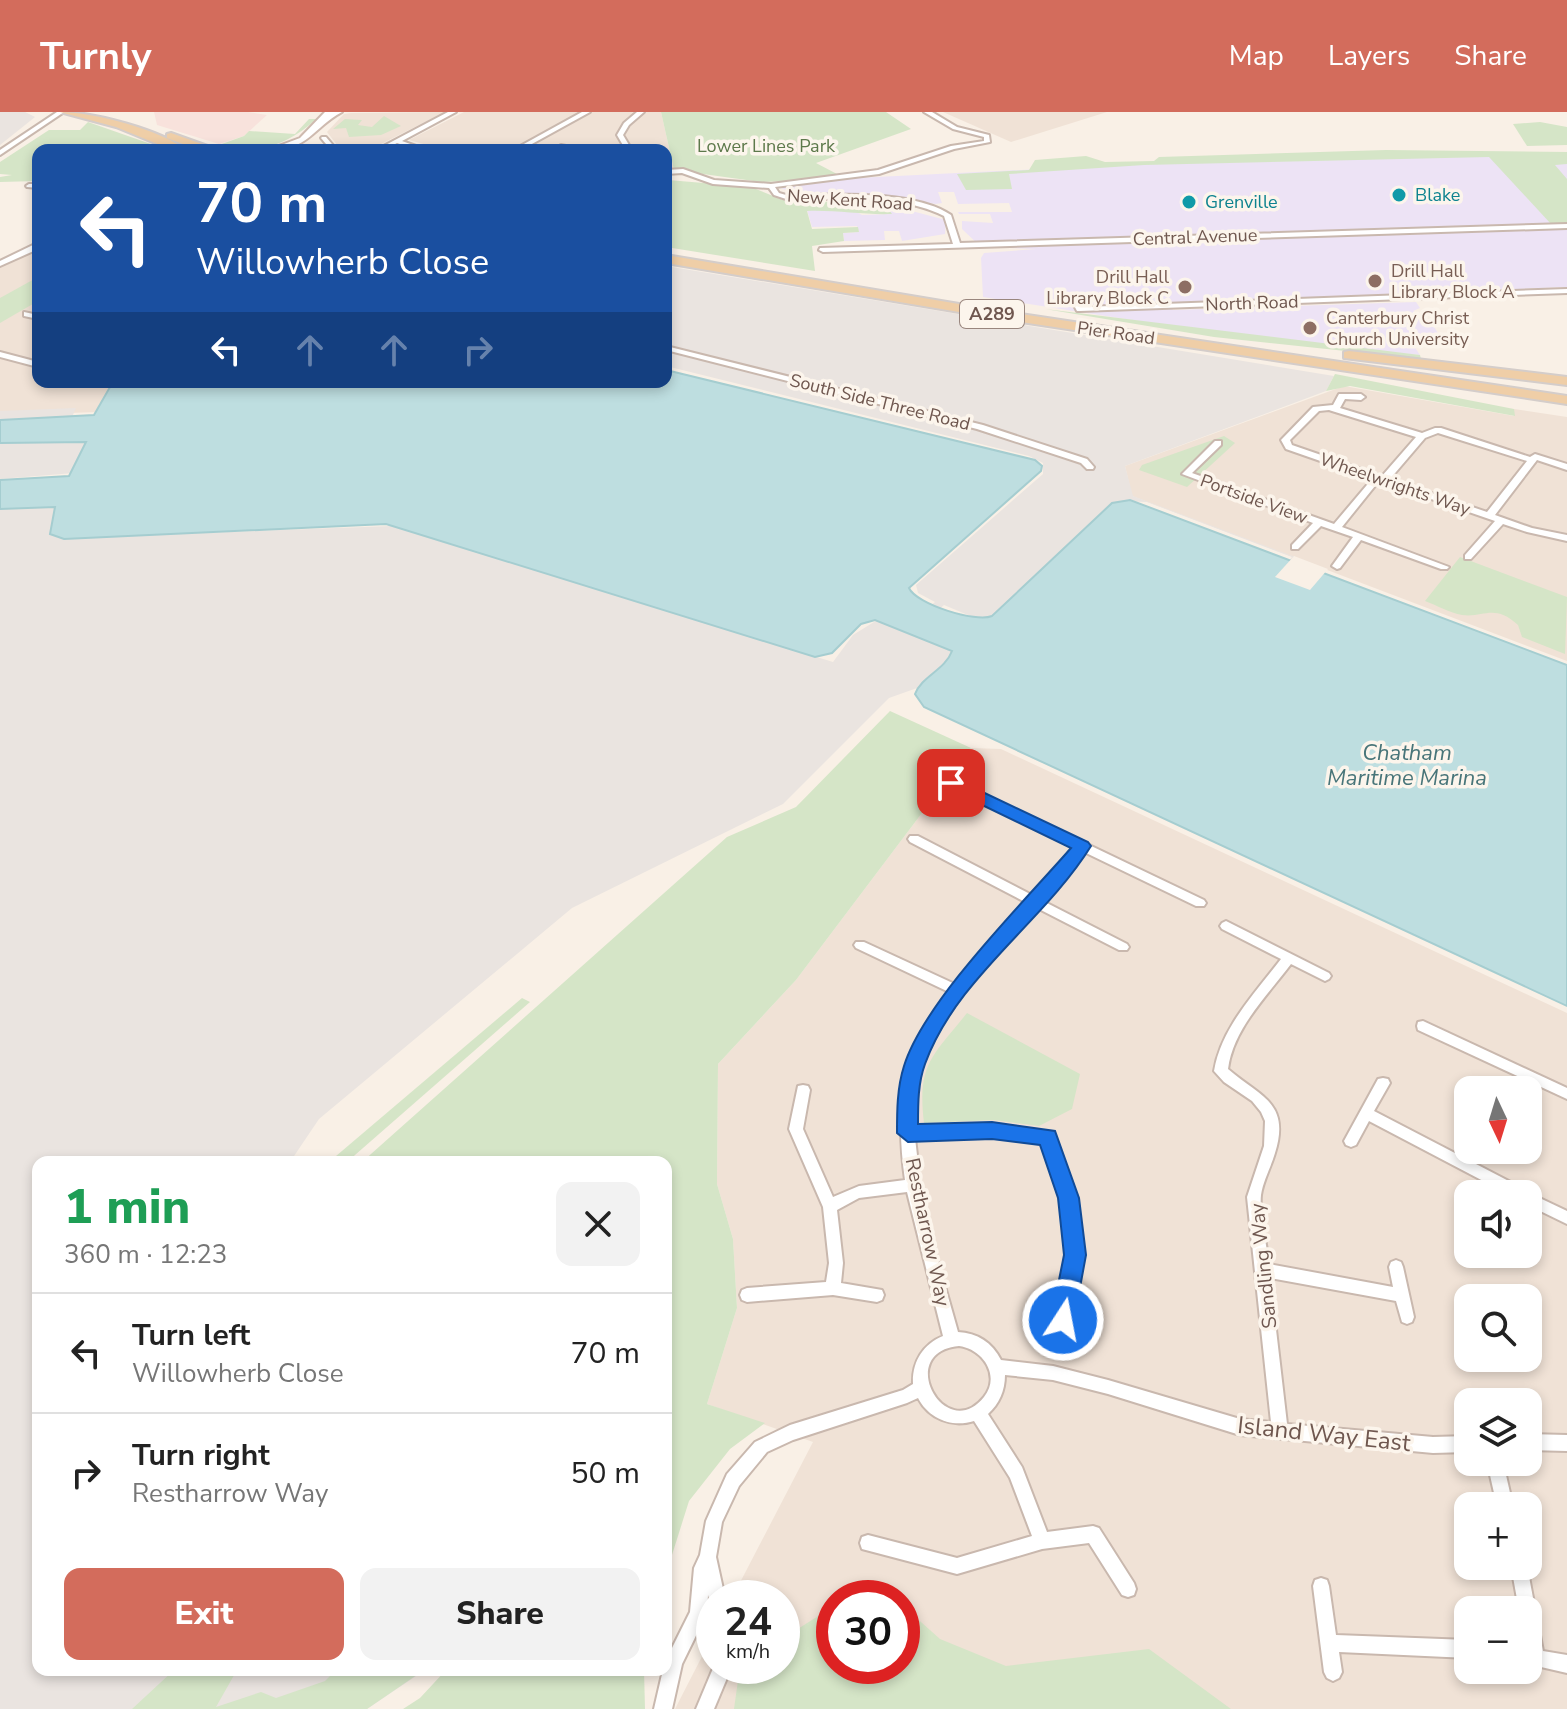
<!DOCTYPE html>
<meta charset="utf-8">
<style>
body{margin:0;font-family:"Nunito Sans",sans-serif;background:#f2f2f2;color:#222;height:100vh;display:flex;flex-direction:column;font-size:30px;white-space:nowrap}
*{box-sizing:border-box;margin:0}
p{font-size:26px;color:#767676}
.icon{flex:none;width:44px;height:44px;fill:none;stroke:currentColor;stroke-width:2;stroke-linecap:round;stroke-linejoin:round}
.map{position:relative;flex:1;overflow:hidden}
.sheet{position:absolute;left:32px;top:1044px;width:640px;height:520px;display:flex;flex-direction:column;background:#fff;border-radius:16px;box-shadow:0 4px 12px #0003}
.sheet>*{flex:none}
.guide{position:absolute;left:32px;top:32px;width:640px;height:244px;border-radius:16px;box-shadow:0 4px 12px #0003;background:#1a4fa0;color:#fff;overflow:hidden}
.needle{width:52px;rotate:176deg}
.controls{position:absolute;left:1454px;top:964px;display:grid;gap:16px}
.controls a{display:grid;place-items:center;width:88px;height:88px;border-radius:16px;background:#fff;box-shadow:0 4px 12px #0003;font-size:40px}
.speed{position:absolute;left:696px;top:1468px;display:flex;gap:16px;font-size:40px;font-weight:700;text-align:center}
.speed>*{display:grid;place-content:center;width:104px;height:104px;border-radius:50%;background:#fff;box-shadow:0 4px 12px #0003;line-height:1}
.speed small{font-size:20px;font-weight:400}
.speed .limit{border:12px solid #d22;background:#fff;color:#111}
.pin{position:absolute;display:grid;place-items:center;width:68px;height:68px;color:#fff;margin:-34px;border-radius:16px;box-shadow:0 4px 12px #0006}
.me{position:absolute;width:88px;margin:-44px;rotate:11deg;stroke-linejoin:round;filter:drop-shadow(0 0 6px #0008)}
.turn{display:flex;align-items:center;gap:28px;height:168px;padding:0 32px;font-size:36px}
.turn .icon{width:104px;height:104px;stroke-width:2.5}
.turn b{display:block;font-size:56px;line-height:68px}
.lanes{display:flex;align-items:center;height:76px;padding:0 32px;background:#0003;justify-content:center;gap:40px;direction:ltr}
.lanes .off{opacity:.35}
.round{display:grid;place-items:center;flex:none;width:84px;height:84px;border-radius:16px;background:#f2f2f2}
.head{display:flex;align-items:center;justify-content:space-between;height:136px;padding:0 32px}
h1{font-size:48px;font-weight:800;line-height:60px;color:#1e9e55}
.cta{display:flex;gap:16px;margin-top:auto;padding:16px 32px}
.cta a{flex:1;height:92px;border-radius:16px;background:#d36c5c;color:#fff;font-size:32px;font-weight:800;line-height:92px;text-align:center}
.cta a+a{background:#f2f2f2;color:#222}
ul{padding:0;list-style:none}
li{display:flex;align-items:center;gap:24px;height:120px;padding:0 32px;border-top:2px solid #e0e0e0}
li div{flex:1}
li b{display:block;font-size:30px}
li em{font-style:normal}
header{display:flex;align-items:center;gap:48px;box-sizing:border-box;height:112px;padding:0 40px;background:#d36c5c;color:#fff}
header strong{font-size:38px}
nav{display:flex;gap:44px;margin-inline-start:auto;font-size:28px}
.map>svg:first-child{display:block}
</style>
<header>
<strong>Turnly</strong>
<nav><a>Map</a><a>Layers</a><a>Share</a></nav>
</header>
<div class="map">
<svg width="1567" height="1597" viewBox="0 0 1567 1597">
<rect width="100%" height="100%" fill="#f9f0e6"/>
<!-- residential -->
<g fill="#f0e2d6" fill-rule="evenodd">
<polygon points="445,0 369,38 341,38 327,20 344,2 351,1"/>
<polygon points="464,0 661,0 674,58 666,57 666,38 445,38 409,28"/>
<polygon points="943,0 1107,0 1011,30"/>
<polygon points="38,137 38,270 132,270 106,282 100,300 0,303 0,155"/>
<polygon points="1344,274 1514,304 1514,297 1567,305 1567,549 1132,384 1125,354"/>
<path d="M971,636l30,1 566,264v696h-892l39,-76v33h68v-68h-50l81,-156 -106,-38 30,-96 -4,-69 -16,-55 1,-120 78,-84zM1468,978h60v60h-60zM1468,1082h60v60h-60zM1468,1186h60v60h-60zM1468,1290h60v60h-60zM1468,1394h60v60h-60zM834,1486h68v68h-68zM1468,1498h60v60h-60z"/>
</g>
<!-- commercial -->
<polygon fill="#f8e2dc" points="154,0 248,0 267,3 244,24 219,32 157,13"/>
<!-- industrial -->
<g fill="#eae4e0">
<polygon points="0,0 25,0 35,5 0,33"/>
<polygon points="666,154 1334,264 1326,279 1125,354 1133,384 1327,457 1275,465 1292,445 1147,390 1118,389 987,511 944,493 916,518 950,535 953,543 917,576 889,586 783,692 572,796 319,1007 290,1050 38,1050 38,1558 425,1558 367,1597 0,1597 0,397 56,394 67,426 391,414 833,550 853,523 874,510 881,507 907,514 935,490 918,481 916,473 1043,362 1043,351 1029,344 666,254"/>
<polygon points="76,296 72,305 79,305 69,328 89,327 74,361 0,367 0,331 61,329 72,305 0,308 0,299"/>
</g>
<!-- education -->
<g fill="#ede3f5">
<polygon points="1567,41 1567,175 1446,180 1434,177 1422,181 1166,191 1173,198 1416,190 1420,196 1413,199 1431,210 1441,226 1408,225 1420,243 1228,223 983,185 981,146 984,141 1036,137 981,135 962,117 962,109 993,111 990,102 959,102 958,100 1012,100 1009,91 958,92 954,80 938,80 942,91 936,92 866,84 793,81 781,76 816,68 1203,49"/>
<polygon points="885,92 946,108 945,122 902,129 899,119 884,119 885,128 844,129 843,121 859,120 857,114 812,115 807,98 853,98 862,103 891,102"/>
</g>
<!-- green -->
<g fill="#d5e5c7">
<polygon points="661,0 886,0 911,17 816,51 837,62 806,67 816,68 761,70 674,58"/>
<polygon points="384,4 401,14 381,23 349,25 346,16 333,17 345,7 362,8 358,13 372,15"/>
<path d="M309,7h7c-27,26 -61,37 -97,26l25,-9 5,-5 46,3z"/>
<polygon points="88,10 168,38 38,38 38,69 0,70 0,65 12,63 0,62 0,50 49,18 80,18"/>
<polygon points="1540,10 1567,15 1567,33 1527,34 1513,12"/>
<polygon points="1386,38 1567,40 1567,52 1555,53 1567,67 1567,111 1551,112 1489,45 1144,53 1009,62 1012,77 966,78 957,62 1029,58 1035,48 1086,44 1105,50 1154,49 1159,45"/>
<path d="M668,68l83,7 32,13 102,4 7,10c-29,1 -55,-4 -85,-3l5,18 46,-2 1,5 -16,1 1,8 -32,5 3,25 -149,-24z"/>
<polygon points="38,165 38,189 0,211 0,186"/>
<polygon points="1045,197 1420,243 1421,247 1214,225"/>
<polygon points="1335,262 1514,297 1515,304 1350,274 1326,279"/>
<polygon points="1224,324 1235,331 1187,375 1139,358 1142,353"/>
<path d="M1460,445l107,40 -2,57 -43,-17 -4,-12c-24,-22 -34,-7 -56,-10 -12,-2 -26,-10 -37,-14z"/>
<polygon points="890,599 971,636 796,868 718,952 717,1072 733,1127 737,1196 707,1292 765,1311 730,1337 689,1389 666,1462 666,1050 362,1050 727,725 796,695"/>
<polygon points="522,886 530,890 347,1050 329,1050"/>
<path d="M967,901l113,61 -8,35 -33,17 -45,-6 -70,3c-7,-59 8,-66 43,-110z"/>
<polygon points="902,1493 940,1527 1006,1554 1149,1537 1231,1597 734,1597 740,1554 782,1554 782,1519 793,1520 834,1494 834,1554 902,1554"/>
<polygon points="174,1558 237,1558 216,1595 261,1580 276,1586 325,1569 336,1558 424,1558 367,1597 132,1597"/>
<polygon points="446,1558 644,1558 645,1597 403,1597 420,1586"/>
</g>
<!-- water -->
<path fill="#bedee0" stroke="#a5cdd0" stroke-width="2" d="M666,258l369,90 7,6 -1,5 -132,117c7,16 67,35 83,28l120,-113 18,-3 437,165v341l-643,-299 -9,-13c7,-18 30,-24 37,-43l-77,-31 -14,4 -29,29 -17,4 -429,-133 -322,15 -14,-5 5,-27 -55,2v-29l69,-4 17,-34 -86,1v-23l94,-5 16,-28 15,-5h541z"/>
<!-- pier -->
<polygon fill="#f9f0e6" points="1294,444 1328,457 1310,478 1275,465"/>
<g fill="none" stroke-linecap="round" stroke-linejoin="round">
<!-- minor casing -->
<g stroke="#c9b8ae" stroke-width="4">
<g id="minor">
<polygon points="57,0 64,0 0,43 0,38"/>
<polygon points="448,0 456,0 402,29 427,38 417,38 397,31 384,38 376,38"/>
<polygon points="582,0 590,0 521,38 513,38"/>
<polygon points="637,0 644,0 629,13 623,23 632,38 600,38 603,36 624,35 617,23 624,11"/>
<path d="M924,0h8l25,15 32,8 1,7 -36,7 -75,25 -104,13 4,6 7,2c46,0 127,-6 165,20l9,28 607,-19v4l-744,24 -4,-2 1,-2 133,-4 -9,-28c-45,-23 -109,-16 -158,-17l-12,-4 -5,-7 -56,-4 -31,-11 -16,1v-4l17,-1 31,11 57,4 107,-14 73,-24 33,-5v-4l-31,-8z"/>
<polygon points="322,25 326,25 337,38 331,38 321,26"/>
<polygon points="561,33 586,38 559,36 558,35"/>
<polygon points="29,72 38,72 38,76 27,75 26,74"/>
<polygon points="35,132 38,132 38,137 0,154 0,149"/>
<polygon points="1567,177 1567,181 1080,199 1077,199 1070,186 1077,184 1083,195"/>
<polygon points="24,200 38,203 38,207 24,204"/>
<polygon points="666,234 983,313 1087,347 1094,355 1093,357 1087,357 1081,351 977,317 666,238"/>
<polygon points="0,240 38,250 38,255 0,245"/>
<path d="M1339,282h22l4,3 -4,3 -16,-1 -5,9 82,25 13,-5h6l89,29 5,-3 32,10v6l-30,-10 -42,55 37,13 35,7v6l-40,-9 -24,-8 -32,35h-6v-4l30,-34 -116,-40 -37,46 107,40 -2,2h-6l-80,-29 -21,28 -3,1 -5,-3 21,-29 -32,-11 -23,23h-6v-4l21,-22 -131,-49 33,-33h6v4l-29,28 142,51 38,-45 -86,-30 -5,-9 32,-33 20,-2zM1329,298l3,1 84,26 -34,39 -90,-31 -2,-5 29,-29zM1438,321l89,28 -40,51 -97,-33 35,-41z"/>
<path d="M951,667l253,121 2,3 -2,3h-8l-112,-54 -43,48 86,44 2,3 -2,3h-8l-84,-43c-38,43 -98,109 -114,164 -5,19 -7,37 -7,56l78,-3 60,9 24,65 6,57 -12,65 -2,5 -5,2 -5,-2 -2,-5 12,-65 -6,-57 -20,-56 -50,-6 -77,2 5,43c4,11 5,28 8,42 9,37 20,73 30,109 19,1 34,10 43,28l52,6 55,14 132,39 31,3 -24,-225 17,-51 1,-25 -4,-9 -9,-11 -28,-19 -10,-11c7,-43 41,-78 67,-112l-59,-30 -2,-3 2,-3 4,-2 103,52 2,3 -2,3 -4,2 -34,-17c-24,32 -58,65 -63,105 31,27 63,33 47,84 -4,14 -12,28 -14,42 -2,18 6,51 8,69l124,23 -4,-20 2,-5 5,-2 5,2 2,5 11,50 -2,5 -5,2 -5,-2 -6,-21 -126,-23 17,146 146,13 35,-1v16l-35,1 -193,-18 -132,-41 -55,-14 -48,-5c0,16 -6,29 -17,39l34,53 25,65 46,-6 6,2 35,55 2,6 -2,6 -6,2 -6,-2 -33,-52 -47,6 -85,25 -95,-25 -2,-6 2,-6 6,-2 89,23 75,-22 -22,-58 -36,-57c-22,7 -45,-2 -56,-23l-11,5 -114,37 -26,12 -28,34 -17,36 -6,35 9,41h-11v7l-3,-1 -3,-9 -1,18 -25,51 -10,45h-18l9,-39h3v-10l24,-48 4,-44 6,-13 6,-34 21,-47 28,-32 35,-17 113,-35 10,-6c-1,-22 10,-40 30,-48l-36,-144 -48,6 -22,12 6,53 -2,20 41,7 2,5 -2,5 -5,2 -44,-7 -86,7 -5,-2 -2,-5 2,-5 5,-2 79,-6 3,-19 -6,-56 -34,-78 9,-43 5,-1 5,1 2,4 -7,39 30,68 26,-11 46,-6c-11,-78 -1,-124 46,-187l-95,-45 -2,-3 2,-3h8l93,43 68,-83 -115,-60 -2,-3 2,-3h8l114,59 42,-48 -127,-61 -2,-3 2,-3zM959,1234c24,3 42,30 25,51 -39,48 -90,-45 -25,-51z"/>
<polygon points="1423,909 1567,976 1567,987 1418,918 1417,914 1418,910"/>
<polygon points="1383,966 1388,967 1390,971 1374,999 1526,1078 1527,1080 1567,1099 1567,1112 1528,1093 1528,1082 1508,1082 1369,1009 1356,1033 1351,1035 1346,1033 1344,1029 1378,967"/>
<polygon points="1528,1322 1567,1323 1567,1339 1528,1338"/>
<polygon points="1487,1350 1503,1350 1513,1394 1497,1394"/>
<polygon points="1511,1454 1527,1454 1543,1539 1567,1543 1567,1561 1528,1552 1528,1498 1519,1498"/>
<polygon points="1321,1466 1327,1468 1329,1474 1336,1523 1468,1528 1468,1546 1339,1540 1342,1560 1339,1566 1333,1569 1327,1566 1324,1560 1313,1474 1315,1468"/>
<polygon points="714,1554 732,1554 714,1597 696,1597"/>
</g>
</g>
<!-- secondary casing -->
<g stroke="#cebaaf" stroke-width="4">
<path id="secondary" d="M325,0h17c-30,16 -32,38 -74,38l32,-12z"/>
</g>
<!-- primary casing -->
<g stroke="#d4cdca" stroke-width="4">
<g id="primary">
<path d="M60,0c34,0 100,18 127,38h-15l-56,-23z"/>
<polygon points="171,21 213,36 214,38 199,38 167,26 167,22"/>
<polygon points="666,143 1001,199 1567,284 1567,292 1001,207 666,151"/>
<polygon points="1349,239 1567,265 1567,273 1344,246 1344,240"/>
</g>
</g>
<!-- minor -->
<use href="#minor" fill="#fff" fill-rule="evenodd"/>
<!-- secondary -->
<use href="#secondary" fill="#fff" fill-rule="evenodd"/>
<!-- primary -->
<use href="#primary" fill="#efcea7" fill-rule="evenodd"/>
</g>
<!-- route -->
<path fill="#1a73e8" stroke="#114b97" stroke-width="2" d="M951,665l137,65 3,4c-47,76 -135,132 -166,218 -7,19 -7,40 -7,60l74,-2 63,9 24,67 7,57 -12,65 -3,7 -8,3 -8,-3 -4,-7 13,-65 -6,-57 -18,-53 -48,-6 -84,3 -11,-9c0,-22 0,-45 7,-67 20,-65 120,-164 167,-218l-126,-61v-8z"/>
<!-- markers -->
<g fill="#0f9aa8" stroke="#fcf5ec" stroke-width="3">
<circle cx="1399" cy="83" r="8"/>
<circle cx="1189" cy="90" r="8"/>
</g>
<g fill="#8d6e63" stroke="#fcf5ec" stroke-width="3">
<circle cx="1375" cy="169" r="8"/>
<circle cx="1185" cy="175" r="8"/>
<circle cx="1310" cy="216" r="8"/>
</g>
<g text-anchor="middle" stroke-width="7" stroke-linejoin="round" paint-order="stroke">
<!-- far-park labels -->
<g font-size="18" fill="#5d794b" stroke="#fcf5ec">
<text x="766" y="40">Lower Lines Park</text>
</g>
<!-- far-culture labels -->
<g font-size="18" fill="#0d838f" stroke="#fcf5ec" text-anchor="start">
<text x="1415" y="89">Blake</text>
<text x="1205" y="96">Grenville</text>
</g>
<!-- far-street labels -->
<g font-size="18" fill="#6f574f" stroke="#fcf5ec">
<text transform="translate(850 88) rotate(4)" y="6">New Kent Road</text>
<text transform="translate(1195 125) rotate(-2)" y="6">Central Avenue</text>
<text transform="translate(1252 191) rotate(-2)" y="6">North Road</text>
<text transform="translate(1116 221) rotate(8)" y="6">Pier Road</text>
<text transform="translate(880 290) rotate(14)" y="6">South Side Three Road</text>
<text transform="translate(1395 372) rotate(19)" y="6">Wheelwrights Way</text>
<text transform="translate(1254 387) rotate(20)" y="6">Portside View</text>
</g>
<!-- far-education labels -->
<g font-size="18" fill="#785e54" stroke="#fcf5ec" text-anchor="start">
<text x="1391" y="165">Drill Hall<tspan x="1391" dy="21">Library Block A</tspan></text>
<text x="1169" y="171" text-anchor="end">Drill Hall<tspan x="1169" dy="21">Library Block C</tspan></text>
<text x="1326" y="212">Canterbury Christ<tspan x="1326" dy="21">Church University</tspan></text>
</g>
<!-- shield labels -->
<rect fill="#fcf5ec" stroke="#99867e" stroke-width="2" x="960" y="188" width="64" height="28" rx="6"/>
<g font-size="18" font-weight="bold" fill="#6f574f">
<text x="992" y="208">A289</text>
</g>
<!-- street labels -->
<g font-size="20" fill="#6f574f" stroke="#fcf5ec">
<text transform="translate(928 1120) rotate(78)" y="7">Restharrow Way</text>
<text transform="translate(1263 1154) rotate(-96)" y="7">Sandling Way</text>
</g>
<!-- water labels -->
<g font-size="22" font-style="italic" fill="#487579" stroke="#fcf5ec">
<text x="1407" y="648">Chatham<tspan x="1407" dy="25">Maritime Marina</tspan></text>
</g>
<!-- near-street labels -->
<g font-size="24" fill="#6f574f" stroke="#fcf5ec">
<text transform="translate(1324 1322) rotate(6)" y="8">Island Way East</text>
</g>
</g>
</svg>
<div class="controls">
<a><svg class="needle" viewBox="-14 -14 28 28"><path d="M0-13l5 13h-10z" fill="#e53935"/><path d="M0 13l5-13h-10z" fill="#767676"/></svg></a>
<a><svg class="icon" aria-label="sound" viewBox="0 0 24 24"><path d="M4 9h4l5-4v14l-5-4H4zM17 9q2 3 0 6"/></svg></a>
<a><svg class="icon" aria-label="search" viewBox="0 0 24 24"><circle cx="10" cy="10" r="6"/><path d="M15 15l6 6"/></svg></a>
<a><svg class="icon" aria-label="layers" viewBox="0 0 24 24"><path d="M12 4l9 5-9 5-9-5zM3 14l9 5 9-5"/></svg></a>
<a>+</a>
<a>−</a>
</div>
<div class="speed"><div>24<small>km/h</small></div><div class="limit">30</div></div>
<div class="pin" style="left:951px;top:671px;background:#d93025"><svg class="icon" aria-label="arrive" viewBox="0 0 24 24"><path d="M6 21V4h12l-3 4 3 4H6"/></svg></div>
<svg class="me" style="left:1063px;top:1208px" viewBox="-20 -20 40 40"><circle r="17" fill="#1a73e8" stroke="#fff" stroke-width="3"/><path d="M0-11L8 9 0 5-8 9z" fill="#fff"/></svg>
<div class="guide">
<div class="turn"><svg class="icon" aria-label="left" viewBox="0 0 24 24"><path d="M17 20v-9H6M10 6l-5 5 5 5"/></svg><div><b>70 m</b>Willowherb Close</div></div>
<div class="lanes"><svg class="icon" aria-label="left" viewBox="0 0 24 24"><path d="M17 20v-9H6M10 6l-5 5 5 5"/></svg><svg class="icon off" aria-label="ahead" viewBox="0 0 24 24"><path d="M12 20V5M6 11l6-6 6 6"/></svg><svg class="icon off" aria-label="ahead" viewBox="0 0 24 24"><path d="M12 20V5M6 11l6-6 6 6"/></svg><svg class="icon off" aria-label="right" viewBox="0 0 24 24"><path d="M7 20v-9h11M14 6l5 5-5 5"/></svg></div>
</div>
<section class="sheet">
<div class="head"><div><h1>1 min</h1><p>360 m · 12:23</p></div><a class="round"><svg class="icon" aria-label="close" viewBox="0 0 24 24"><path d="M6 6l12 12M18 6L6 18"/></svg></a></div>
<ul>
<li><svg class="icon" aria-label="left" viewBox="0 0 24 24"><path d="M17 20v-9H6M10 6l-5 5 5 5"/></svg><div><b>Turn left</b><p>Willowherb Close</p></div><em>70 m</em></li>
<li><svg class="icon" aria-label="right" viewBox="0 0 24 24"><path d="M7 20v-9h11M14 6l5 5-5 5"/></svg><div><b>Turn right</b><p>Restharrow Way</p></div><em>50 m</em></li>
</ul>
<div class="cta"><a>Exit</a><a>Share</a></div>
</section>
</div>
